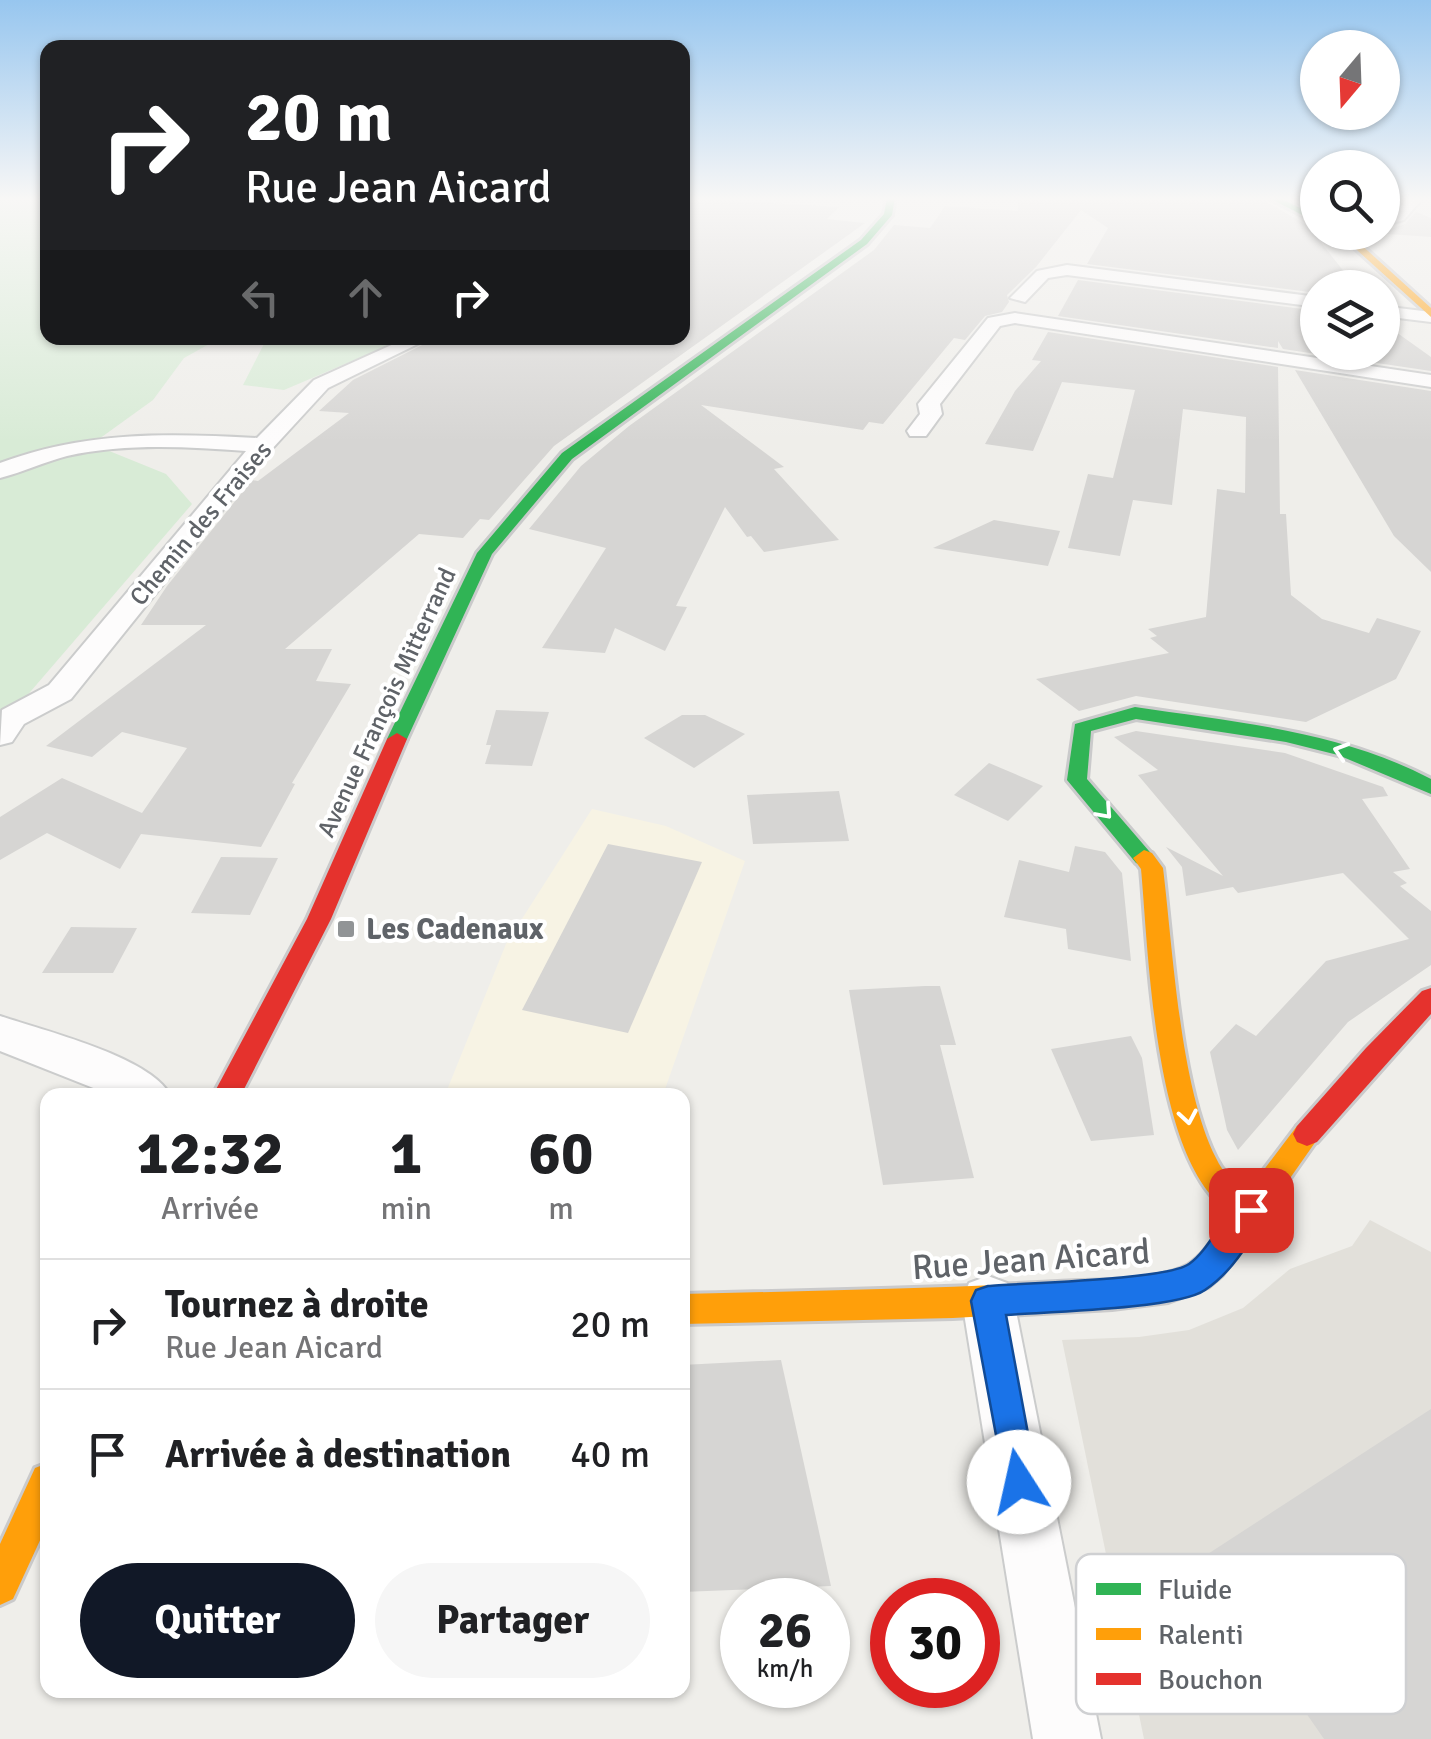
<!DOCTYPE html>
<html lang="fr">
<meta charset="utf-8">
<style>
body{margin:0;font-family:Signika,sans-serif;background:#f6f6f6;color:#202124;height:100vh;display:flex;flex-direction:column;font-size:38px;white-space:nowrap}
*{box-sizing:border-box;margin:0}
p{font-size:32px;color:#757577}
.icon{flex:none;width:55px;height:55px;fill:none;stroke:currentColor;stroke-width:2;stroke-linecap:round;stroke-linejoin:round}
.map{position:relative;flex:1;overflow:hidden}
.side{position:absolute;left:40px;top:1088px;width:650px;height:610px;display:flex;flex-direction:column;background:#fff;border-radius:20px;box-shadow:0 2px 8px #0004}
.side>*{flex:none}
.banner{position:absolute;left:40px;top:40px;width:650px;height:305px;border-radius:20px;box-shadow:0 2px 8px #0004;background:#202124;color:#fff;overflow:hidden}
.needle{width:65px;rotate:199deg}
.tools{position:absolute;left:1300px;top:30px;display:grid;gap:20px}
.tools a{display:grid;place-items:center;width:100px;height:100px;border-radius:50%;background:#fff;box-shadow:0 2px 8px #0004;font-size:50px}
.speed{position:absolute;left:720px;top:1578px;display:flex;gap:20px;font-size:50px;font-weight:700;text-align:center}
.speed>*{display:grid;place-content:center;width:130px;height:130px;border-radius:50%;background:#fff;box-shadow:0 2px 8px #0004;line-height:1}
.speed small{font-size:25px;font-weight:400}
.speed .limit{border:15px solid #d22;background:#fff;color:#111}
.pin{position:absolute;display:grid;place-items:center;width:85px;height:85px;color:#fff;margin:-42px;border-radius:20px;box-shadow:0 5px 15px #0006}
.me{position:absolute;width:110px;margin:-55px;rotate:350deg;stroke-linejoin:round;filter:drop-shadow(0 0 8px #0008)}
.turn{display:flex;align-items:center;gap:35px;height:210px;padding:0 40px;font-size:45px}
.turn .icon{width:130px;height:130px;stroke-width:2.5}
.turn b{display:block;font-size:70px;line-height:85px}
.lanes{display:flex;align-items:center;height:95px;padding:0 40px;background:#0003;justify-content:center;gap:50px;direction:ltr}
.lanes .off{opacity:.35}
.eta{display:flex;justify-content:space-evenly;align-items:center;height:170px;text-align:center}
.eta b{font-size:60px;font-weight:700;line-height:70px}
.primary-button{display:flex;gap:20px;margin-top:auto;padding:20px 40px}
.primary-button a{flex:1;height:115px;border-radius:60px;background:#111827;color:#fff;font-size:40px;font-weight:700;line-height:115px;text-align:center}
.primary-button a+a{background:#f6f6f6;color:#202124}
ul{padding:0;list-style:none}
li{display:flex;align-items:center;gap:30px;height:130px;padding:0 40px;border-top:2px solid #e0e0e0}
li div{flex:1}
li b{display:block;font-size:38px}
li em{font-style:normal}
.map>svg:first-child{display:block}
</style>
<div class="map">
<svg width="1431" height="1739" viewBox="0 0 1431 1739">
<rect width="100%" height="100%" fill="#efeeea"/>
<!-- commercial -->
<polygon fill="#f7f3e4" points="592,809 666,826 745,861 663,1095 445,1095 506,944"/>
<!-- education -->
<polygon fill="#e2e0da" points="1370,1220 1431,1252 1431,1739 1144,1739 1062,1340 1139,1337 1189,1330 1243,1308 1290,1269 1352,1246"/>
<!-- green -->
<g fill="#d8ebd6">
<polygon points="0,198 47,198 48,338 220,338 184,358 153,400 92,444 166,474 192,504 0,727"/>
<polygon points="267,338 406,338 284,390 243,385"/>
</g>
<!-- building -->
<g fill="#d6d5d3">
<polygon points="682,198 839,207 827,219 865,223 554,446 489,520 480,519 463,538 419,534 285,649 332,649 316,681 351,684 292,783 295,784 261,847 141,834 120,869 47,833 0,860 0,817 62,778 142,813 187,748 122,732 92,757 46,746 206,625 141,625 167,586 252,480 258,481 349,413 319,411 353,380 436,338 682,338"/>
<polygon points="1018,198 1260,198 1315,230 1311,230 1357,288 1318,288 1318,293 1087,264 1108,228 1081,210 1036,267 1007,295 1009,302 1002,312 985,316 965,340 954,338 883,424 869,422 863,430 701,405 784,467 774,469 839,540 764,552 751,536 747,537 725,507 676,606 687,607 665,651 615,628 605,653 542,648 606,548 529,529 581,466 629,426 874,250 894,225 930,228 945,206 1018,211"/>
<polygon points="1416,212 1431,218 1431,237 1360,232 1382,232 1405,224"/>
<polygon points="1078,280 1318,311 1318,352 1382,352 1382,322 1431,357 1431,371 1283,349 1278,341 1278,348 1058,316"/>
<polygon points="1048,332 1278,367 1280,514 1286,514 1291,595 1322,619 1369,633 1377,618 1421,631 1396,679 1306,722 1136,696 1079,711 1036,679 1169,653 1150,638 1157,636 1148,629 1206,617 1217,489 1245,493 1246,417 1183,409 1172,505 1133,500 1120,556 1068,548 1088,474 1113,478 1135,390 1062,382 1033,451 985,444 1015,391 1041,361 1032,360"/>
<polygon points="1295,370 1431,391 1431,572 1394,536"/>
<polygon points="994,520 1060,531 1048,566 933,548"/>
<polygon points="496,710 549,712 532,766 485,764 491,745 486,745"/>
<polygon points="682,715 705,715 745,734 694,768 644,738"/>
<polygon points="1136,731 1285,753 1383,787 1388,796 1362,799 1410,869 1393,872 1407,883 1400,886 1431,911 1431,965 1348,1022 1238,1150 1227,1130 1210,1052 1236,1024 1256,1036 1326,961 1409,939 1343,873 1238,893 1233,887 1186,896 1182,867 1166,847 1223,876 1138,775 1158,770 1114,737"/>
<polygon points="989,763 1043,786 1008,821 954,795"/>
<polygon points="839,791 849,841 753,844 747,795"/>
<polygon points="608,844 702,862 628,1033 522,1010"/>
<polygon points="1075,846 1105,852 1122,873 1131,961 1068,949 1066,929 1004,917 1019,860 1069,872"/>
<polygon points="221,857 278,858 250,915 191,913"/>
<polygon points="71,927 137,928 113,973 42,973"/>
<polygon points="925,986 940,986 956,1045 940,1045 974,1178 883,1185 849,990"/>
<polygon points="1131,1036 1142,1058 1154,1135 1091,1141 1051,1049"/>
<polygon points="781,1360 831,1586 682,1592 682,1365"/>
<polygon points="1431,1409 1431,1739 1324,1739 1277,1671 1234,1702 1157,1587"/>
</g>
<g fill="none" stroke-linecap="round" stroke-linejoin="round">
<!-- street casing -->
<g stroke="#cbcccc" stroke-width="4">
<g id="street">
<polygon points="1408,198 1423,198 1404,220 1382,226 1382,217 1394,214"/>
<polygon points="1067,265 1318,297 1318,307 1067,275 1048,278 1025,302 1010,298 1037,271"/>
<polygon points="1382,306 1431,312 1431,322 1382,316"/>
<polygon points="1015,313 1431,375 1431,387 1015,323 1000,326 940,404 942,414 926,436 910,436 907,431 920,414 918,404 988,318"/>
<path d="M407,338h23l-102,50 -57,62 -200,249 -47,25 -12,18 -12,3 2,-35 47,-25 197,-234c-59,-4 -120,-8 -179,5 -23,6 -44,16 -67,22v-15c84,-32 169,-30 257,-25l57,-58z"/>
<path d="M0,1016c42,14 151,41 170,79h-59l-111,-44z"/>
<polygon points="988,1276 1007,1283 1014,1301 1101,1739 1033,1739 962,1301 969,1283"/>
</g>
</g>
<!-- fast casing -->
<g stroke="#cacacb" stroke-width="6">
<g id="fast">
<polygon points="887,198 895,198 892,215 867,244 572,459 492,554 407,739 397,745 390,743 387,739 477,553 562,453 861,240 884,214"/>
<polygon points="1269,198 1280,198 1318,217 1318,223"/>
<path d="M1135,707c100,15 205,24 296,72v15l-93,-39 -52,-13 -150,-23 -45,12 -4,48 68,79 -11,8 -8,-3 -69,-83 8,-56z"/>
</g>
</g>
<!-- slow casing -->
<g stroke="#cacacb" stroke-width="6">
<g id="slow">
<polygon points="1337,232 1347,232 1431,308 1431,317"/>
<path d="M1144,850l8,3 11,15c10,81 17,220 53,290 7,15 18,25 31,34l50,-66 10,-4 10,4 4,8 -99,141 -14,12 -40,15 -56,7 -159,9 -271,6v-30c126,-3 251,-5 376,-12 35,-2 98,0 129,-16 19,-11 32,-36 44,-53 -77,-48 -82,-258 -90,-344l-8,-11z"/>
<polygon points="48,1463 48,1523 13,1599 0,1605 0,1544 35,1468"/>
</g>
</g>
<!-- jam casing -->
<g stroke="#cacacb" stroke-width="6">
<g id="jam">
<polygon points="397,733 407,739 331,919 241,1095 213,1095 307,919 387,739"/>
<polygon points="1431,988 1431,1014 1317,1142 1307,1146 1297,1142 1293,1134 1297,1126 1366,1048 1422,991"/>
</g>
</g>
<!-- street -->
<use href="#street" fill="#fdfcfc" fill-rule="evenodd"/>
<!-- fast -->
<use href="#fast" fill="#30b455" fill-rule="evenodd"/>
<!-- slow -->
<use href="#slow" fill="#ff9f0a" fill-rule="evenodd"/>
<!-- jam -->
<use href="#jam" fill="#e5322d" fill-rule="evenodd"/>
</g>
<!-- one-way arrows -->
<defs><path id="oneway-chevron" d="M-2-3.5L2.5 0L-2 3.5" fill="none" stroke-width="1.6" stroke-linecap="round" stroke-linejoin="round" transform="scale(2.5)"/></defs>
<g stroke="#fff">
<use href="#oneway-chevron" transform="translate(1341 751) rotate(-163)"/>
<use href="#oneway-chevron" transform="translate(1105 812) rotate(48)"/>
<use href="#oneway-chevron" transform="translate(1188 1117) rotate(80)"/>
</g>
<!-- sky -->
<linearGradient id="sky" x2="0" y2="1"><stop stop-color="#97c6ef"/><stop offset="0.45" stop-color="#f8f7f6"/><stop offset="1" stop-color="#f8f7f6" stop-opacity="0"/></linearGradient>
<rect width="1431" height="442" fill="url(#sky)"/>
<!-- route -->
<path fill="#1a73e8" stroke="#114b97" stroke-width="2.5" d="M1251,1197l10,4 5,9c-14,30 -34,62 -61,80 -27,19 -159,22 -199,25l31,167 -5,12 -13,5 -12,-5 -36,-193 5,-11 12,-4c35,-3 178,-6 201,-22 24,-17 35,-57 62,-67z"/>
<!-- markers -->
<rect fill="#919496" stroke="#fff" stroke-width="4" x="336" y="919" width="20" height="20" rx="5"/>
<g text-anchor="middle" stroke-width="8" stroke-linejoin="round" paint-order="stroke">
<!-- far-street labels -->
<g font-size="25" fill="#5f6368" stroke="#fff">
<text transform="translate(200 523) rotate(-50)" y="9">Chemin des Fraises</text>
<text transform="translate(386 702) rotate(-65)" y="9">Avenue François Mitterrand</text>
</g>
<!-- poi labels -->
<g font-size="30" font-weight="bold" fill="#5f6368" stroke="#fff" text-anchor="start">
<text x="366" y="939">Les Cadenaux</text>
</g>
<!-- near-street labels -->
<g font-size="35" fill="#5f6368" stroke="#fff">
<text transform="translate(1031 1259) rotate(-4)" y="12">Rue Jean Aicard</text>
</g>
</g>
<!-- legend -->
<rect x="1076" y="1554" width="330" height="160" rx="15" fill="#fff" stroke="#cfd0d2" stroke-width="2.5"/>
<rect x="1096" y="1583" width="45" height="12" fill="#30b455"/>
<rect x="1096" y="1628" width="45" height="12" fill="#ff9f0a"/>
<rect x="1096" y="1673" width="45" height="12" fill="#e5322d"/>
<g font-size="28" fill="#5f6368">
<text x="1158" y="1599">Fluide</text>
<text x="1158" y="1644">Ralenti</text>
<text x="1158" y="1689">Bouchon</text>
</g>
</svg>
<div class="tools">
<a><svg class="needle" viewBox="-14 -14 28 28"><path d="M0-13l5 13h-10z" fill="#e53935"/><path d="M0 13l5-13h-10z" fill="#757577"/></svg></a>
<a><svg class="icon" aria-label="search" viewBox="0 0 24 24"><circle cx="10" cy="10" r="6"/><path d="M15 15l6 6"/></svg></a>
<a><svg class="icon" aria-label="layers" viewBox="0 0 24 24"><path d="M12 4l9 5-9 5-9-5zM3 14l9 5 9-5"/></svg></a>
</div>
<div class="speed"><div>26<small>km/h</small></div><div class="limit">30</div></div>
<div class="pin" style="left:1251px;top:1210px;background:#d93025"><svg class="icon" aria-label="arrive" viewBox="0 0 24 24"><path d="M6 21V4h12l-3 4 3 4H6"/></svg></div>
<svg class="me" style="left:1019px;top:1482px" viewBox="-20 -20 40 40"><circle r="19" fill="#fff"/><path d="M0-13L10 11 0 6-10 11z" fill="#1a73e8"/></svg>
<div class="banner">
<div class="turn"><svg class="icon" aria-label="right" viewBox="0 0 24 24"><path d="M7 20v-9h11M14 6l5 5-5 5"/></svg><div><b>20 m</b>Rue Jean Aicard</div></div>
<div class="lanes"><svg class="icon off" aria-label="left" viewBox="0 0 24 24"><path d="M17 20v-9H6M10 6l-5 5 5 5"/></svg><svg class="icon off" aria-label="ahead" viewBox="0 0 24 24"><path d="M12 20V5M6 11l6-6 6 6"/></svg><svg class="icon" aria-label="right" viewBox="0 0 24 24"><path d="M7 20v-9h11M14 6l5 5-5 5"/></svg></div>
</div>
<section class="side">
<div class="eta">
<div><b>12:32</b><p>Arrivée</p></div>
<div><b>1</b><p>min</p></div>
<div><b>60</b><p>m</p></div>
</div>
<ul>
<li><svg class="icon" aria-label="right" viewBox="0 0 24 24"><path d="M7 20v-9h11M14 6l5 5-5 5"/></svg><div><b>Tournez à droite</b><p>Rue Jean Aicard</p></div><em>20 m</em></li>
<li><svg class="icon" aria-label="arrive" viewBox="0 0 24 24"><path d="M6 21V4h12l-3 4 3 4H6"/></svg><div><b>Arrivée à destination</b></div><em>40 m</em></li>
</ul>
<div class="primary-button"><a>Quitter</a><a>Partager</a></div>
</section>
</div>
